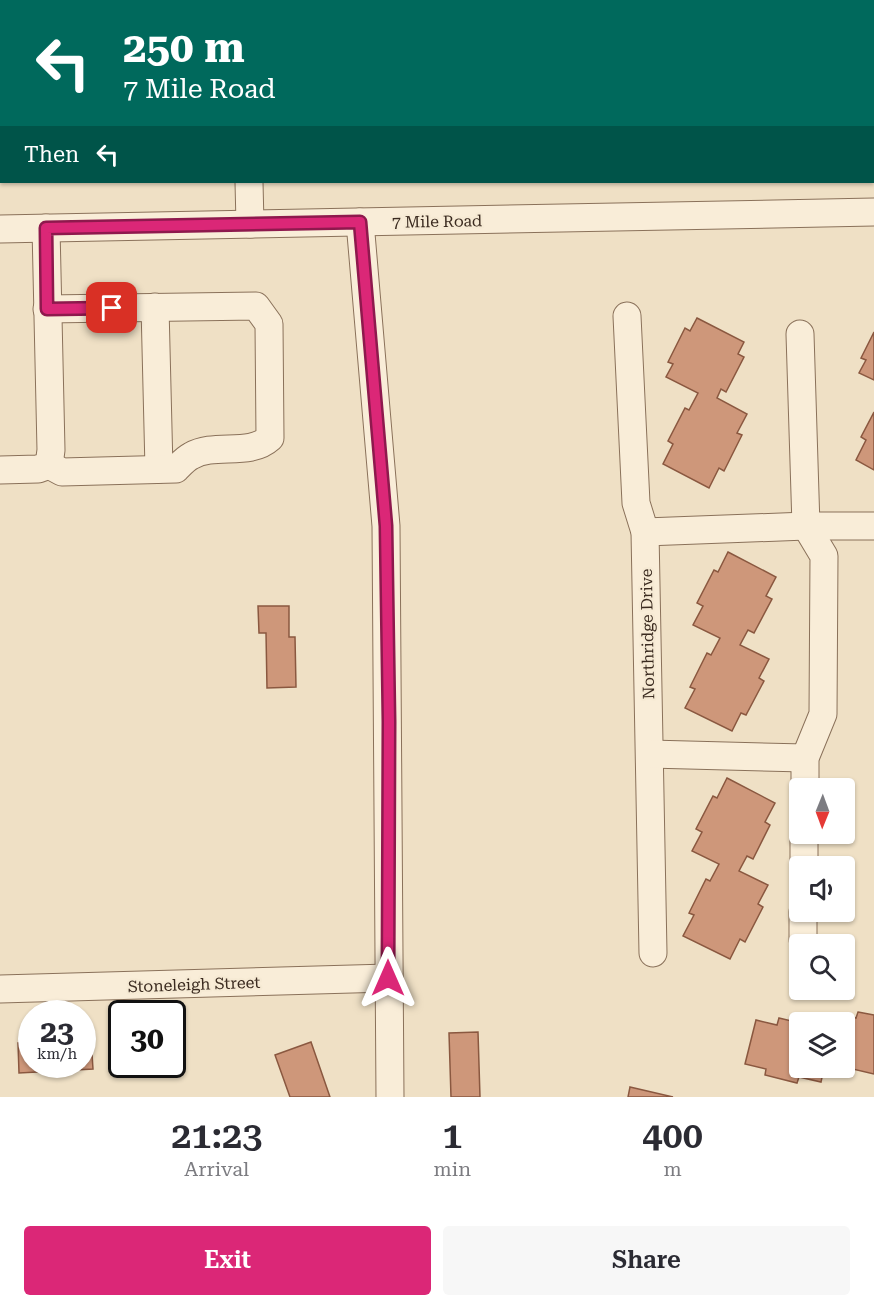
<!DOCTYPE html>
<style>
body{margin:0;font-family:"Roboto Serif",serif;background:#f7f7f7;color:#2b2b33;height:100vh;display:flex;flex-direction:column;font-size:22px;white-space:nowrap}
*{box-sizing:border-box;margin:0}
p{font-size:20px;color:#7c7c81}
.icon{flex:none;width:33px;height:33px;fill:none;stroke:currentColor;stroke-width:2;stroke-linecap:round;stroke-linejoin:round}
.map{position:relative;height:1097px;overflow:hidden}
.details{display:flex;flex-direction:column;background:#fff;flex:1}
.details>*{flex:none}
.hud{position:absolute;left:0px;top:0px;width:874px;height:183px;box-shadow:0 2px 4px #0004;background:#00695c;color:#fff;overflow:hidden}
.needle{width:39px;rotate:181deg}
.tools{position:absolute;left:789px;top:778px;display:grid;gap:12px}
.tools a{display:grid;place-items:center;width:66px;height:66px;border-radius:6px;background:#fff;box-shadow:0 2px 4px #0004;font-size:30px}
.speed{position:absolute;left:18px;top:1000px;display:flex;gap:12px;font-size:30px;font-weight:700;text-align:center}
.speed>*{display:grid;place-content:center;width:78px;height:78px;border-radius:50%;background:#fff;box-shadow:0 2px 4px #0004;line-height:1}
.speed small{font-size:15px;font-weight:400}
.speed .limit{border:3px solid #111;border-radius:9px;background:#fff;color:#111}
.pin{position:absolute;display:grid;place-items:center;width:51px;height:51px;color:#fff;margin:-26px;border-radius:12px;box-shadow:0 3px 9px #0006}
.me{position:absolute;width:66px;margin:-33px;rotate:0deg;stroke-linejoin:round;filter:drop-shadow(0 0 4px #0008)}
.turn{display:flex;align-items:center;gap:21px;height:126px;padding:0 24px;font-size:27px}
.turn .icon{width:78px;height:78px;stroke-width:2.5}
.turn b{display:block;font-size:42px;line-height:51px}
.then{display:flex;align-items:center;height:57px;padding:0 24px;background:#0003;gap:12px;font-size:22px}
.eta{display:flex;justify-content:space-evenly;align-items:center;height:102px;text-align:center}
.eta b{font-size:36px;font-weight:600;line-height:42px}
.primary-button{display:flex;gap:12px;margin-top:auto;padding:12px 24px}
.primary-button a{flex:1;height:69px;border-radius:6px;background:#db2777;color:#fff;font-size:24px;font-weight:600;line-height:69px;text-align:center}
.primary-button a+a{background:#f7f7f7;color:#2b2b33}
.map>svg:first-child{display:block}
</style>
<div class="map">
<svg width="874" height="1097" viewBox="0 0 874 1097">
<rect width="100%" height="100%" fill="#efe0c5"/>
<!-- green -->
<polygon fill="#cbce98" points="0,0 874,0 874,158 873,2 2,2 0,172"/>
<!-- building -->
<g fill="#ce977a" stroke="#8a5840" stroke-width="1.5">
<polygon points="697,318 744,342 738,354 744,357 726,392 721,389 717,398 747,414 737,433 742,435 724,471 719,468 709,488 663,464 673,444 668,441 685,408 689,410 698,393 666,377 673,364 668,362 685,328 690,331"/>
<polygon points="874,332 874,380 859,373 866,360 861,358"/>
<polygon points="874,412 874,470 856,460 866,440 861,437"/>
<polygon points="728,552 776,577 766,596 772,599 754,633 748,630 740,645 769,659 759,678 764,681 746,715 741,713 732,731 685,708 695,689 690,687 707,653 711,655 720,638 693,625 703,606 697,603 714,570 718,572"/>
<polygon points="258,606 289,606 289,637 295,637 296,687 267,688 266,633 259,633"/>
<polygon points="727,778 775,803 765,822 770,825 753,859 747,856 739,871 768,885 758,904 763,907 745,942 740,939 730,959 683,936 694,915 689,913 706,879 710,881 719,864 692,851 702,832 696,829 713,796 717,798"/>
<polygon points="858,1012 874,1015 874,1074 844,1067 844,1023 832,1023 834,1013 856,1018"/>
<polygon points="779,1018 800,1023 800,1068 824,1068 821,1082 799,1077 797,1083 765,1075 766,1069 745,1064 756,1020 777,1025"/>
<polygon points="478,1032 480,1097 451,1097 449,1033"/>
<polygon points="91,1039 93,1069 19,1073 18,1043 32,1042 32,1065 82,1065 82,1040"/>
<polygon points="311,1042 330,1097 290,1097 275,1055"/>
<polygon points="630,1087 673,1097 628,1097"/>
</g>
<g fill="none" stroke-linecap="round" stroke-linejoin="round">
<!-- minor casing -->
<g stroke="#8a715a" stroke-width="29">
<g id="minor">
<polyline points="245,0 245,2"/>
<polyline points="856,0 857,2"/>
<polyline points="873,28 874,30"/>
<polyline points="0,35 2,35"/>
<polyline points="249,182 250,224"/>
<polyline points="360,222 386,526 390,1097"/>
<polyline points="0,229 874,212"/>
<polyline points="155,307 159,469"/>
<path d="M47,309l209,-3 13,18 1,114c-21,19 -55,4 -79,18 -6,3 -11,9 -15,13l-114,3 -13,-7"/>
<polyline points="627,316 636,503 645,532 653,953"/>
<polyline points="800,334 806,526 824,556 823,714 805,758 805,789"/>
<polyline points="0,470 38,469 49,465 51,450 46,228"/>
<polyline points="645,532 806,526 874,526"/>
<polyline points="650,754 805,758"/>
<polyline points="804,867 804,834"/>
<polyline points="803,939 803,912"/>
<polyline points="0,989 388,978"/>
</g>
</g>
<!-- minor -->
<use href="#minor" stroke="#f9edd8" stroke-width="27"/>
</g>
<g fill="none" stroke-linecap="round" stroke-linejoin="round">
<!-- route casing -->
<g stroke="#8e194d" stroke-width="15">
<polyline id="route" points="112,308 47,309 46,228 360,222 386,526 389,722 388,978"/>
</g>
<!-- route -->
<use href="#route" stroke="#db2777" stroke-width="10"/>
</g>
<g text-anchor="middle" stroke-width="4.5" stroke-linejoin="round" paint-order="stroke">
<!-- street labels -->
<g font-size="16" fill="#3a2a1f" stroke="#f6ead4">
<text transform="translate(437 221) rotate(-1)" y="6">7 Mile Road</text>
<text transform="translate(647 634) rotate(-91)" y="6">Northridge Drive</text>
<text transform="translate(194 984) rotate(-2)" y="6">Stoneleigh Street</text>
</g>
</g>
</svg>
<div class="tools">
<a><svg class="needle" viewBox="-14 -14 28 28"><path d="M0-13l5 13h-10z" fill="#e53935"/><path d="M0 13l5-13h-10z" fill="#7c7c81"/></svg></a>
<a><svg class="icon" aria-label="sound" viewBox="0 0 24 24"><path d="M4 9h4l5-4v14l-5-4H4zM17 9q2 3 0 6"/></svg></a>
<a><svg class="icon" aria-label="search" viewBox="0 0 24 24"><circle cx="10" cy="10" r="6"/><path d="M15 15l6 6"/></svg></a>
<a><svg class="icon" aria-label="layers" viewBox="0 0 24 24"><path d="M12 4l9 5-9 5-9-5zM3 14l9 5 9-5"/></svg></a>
</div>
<div class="speed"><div>23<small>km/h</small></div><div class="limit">30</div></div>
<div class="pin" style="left:112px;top:308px;background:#d93025"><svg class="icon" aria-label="arrive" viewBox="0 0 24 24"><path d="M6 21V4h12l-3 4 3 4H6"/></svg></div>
<svg class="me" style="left:388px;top:978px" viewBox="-20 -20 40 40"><path d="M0-17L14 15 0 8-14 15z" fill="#db2777" stroke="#fff" stroke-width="4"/></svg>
<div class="hud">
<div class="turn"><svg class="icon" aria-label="left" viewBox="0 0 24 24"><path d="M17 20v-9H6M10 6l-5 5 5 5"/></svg><div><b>250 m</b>7 Mile Road</div></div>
<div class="then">Then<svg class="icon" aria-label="left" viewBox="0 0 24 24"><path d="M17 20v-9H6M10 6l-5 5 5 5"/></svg></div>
</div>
</div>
<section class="details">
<div class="eta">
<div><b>21:23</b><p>Arrival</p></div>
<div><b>1</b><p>min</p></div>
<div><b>400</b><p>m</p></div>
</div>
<div class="primary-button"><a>Exit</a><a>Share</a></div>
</section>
